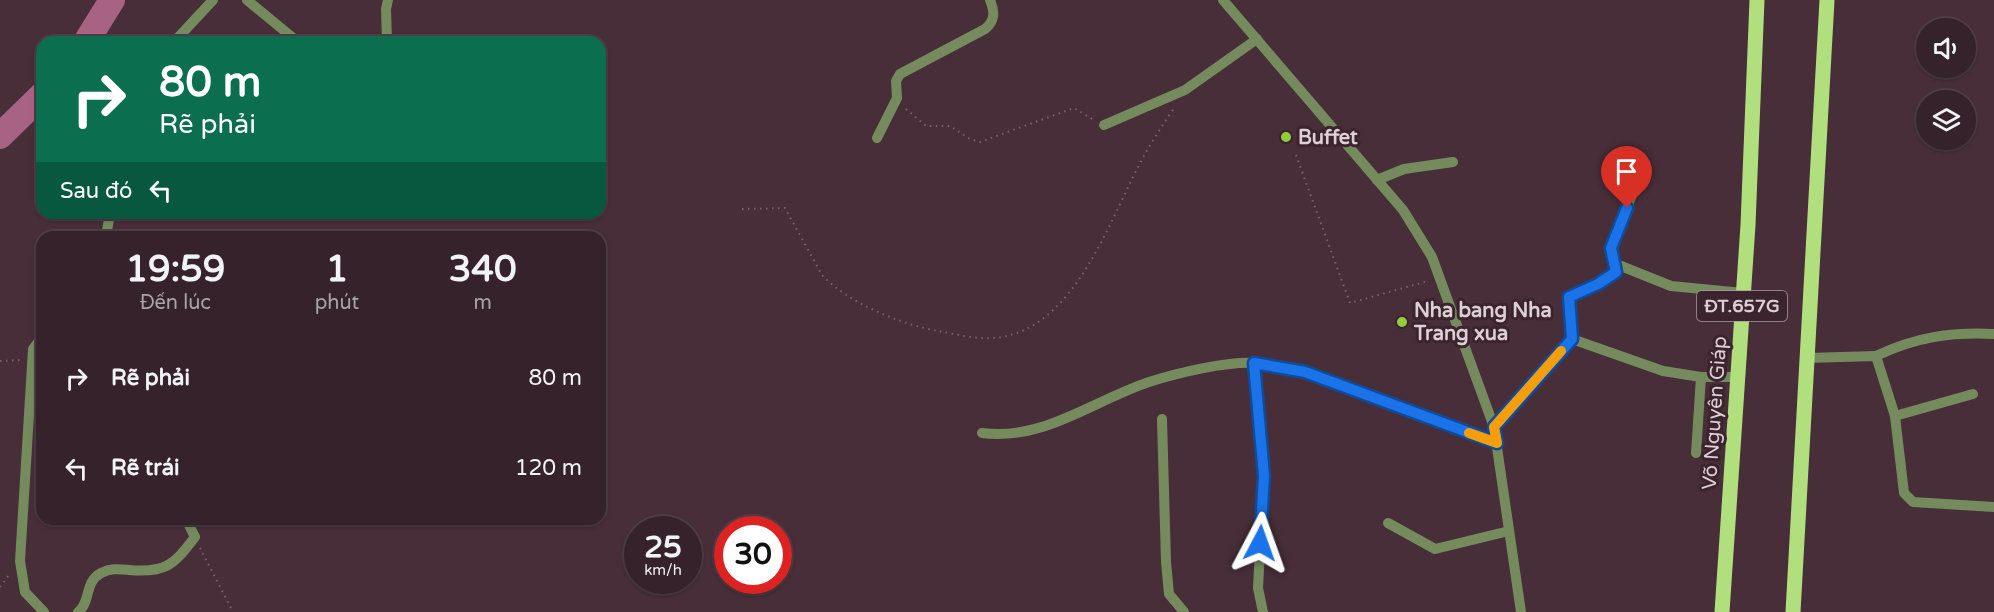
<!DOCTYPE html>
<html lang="vi">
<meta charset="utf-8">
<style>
body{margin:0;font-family:"Varela Round",sans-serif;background:#3d2a33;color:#f1f3f6;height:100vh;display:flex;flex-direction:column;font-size:22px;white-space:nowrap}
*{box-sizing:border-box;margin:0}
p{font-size:20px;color:#aaa4a9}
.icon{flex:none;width:33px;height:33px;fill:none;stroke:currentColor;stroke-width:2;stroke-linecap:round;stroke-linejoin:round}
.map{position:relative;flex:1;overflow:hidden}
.side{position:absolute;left:36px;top:231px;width:570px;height:294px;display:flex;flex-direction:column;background:#35222b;border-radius:18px;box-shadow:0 2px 4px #0004,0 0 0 2px #4f3f47}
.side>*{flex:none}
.banner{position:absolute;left:36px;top:36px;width:570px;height:183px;border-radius:18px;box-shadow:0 2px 4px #0004,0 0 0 2px #4f3f47;background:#0b6e4f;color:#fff;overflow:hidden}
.buttons{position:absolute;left:1916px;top:18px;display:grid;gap:12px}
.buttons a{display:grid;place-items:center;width:60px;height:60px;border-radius:50%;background:#35222b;box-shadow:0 2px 4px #0004,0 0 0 2px #4f3f47;font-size:30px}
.speed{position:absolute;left:624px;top:516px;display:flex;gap:12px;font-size:30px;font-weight:700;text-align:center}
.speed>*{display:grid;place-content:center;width:78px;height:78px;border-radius:50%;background:#35222b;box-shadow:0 2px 4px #0004,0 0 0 2px #4f3f47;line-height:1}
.speed small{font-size:15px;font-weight:400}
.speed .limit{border:9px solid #d22;background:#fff;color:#111}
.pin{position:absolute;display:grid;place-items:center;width:51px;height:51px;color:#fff;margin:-62px -26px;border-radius:50% 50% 50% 0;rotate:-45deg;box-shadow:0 0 6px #0007}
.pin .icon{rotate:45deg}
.me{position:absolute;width:66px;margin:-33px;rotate:4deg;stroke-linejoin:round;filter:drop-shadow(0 0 4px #0008)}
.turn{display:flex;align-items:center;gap:21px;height:126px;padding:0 24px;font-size:27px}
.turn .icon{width:78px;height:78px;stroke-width:2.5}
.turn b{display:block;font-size:42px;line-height:51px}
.then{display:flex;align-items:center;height:57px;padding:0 24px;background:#0003;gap:12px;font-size:22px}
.eta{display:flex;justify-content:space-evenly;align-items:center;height:102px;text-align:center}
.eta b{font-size:36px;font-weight:700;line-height:42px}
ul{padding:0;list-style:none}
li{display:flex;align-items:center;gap:18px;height:90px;padding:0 24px}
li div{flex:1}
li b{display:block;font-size:22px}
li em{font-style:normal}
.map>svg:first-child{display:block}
</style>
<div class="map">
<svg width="1994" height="612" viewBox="0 0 1994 612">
<rect width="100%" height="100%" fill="#472e39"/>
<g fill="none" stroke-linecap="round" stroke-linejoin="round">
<!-- river -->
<g stroke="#a86383" stroke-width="26">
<polyline points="86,42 112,0"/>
<polyline points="0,136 42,95"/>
</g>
<!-- path -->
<g stroke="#79636d" stroke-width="2" stroke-dasharray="1.5 4.5" stroke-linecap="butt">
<polyline points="906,109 926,126 950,126 970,139 980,142 1074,108 1092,119"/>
<polyline points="1296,155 1350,303 1428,281"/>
<path d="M742,209l43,-1 37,67c26,28 80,50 117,56 19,4 44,10 63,6 77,-14 109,-123 143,-183 9,-16 19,-31 29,-46"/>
<polyline points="0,361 21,360"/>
<polyline points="200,548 233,612"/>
<polyline points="0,587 9,575"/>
</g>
<!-- minor -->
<g stroke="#758b5d" stroke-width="10">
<polyline points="247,0 298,42"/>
<polyline points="1223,0 1403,210 1432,257 1494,427 1521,612"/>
<polyline points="174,42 213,0"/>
<polyline points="387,42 386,9 388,0"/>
<polyline points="1104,125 1185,90 1257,39"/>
<path d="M877,138l20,-40 -1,-17 4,-7 85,-45c10,-8 10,-17 5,-29"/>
<polyline points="1377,180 1404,169 1453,162"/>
<polyline points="106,237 110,213"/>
<polyline points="1616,264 1671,286 1743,293"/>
<polyline points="42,337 33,349 20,561 25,592 44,612"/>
<polyline points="1572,339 1569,297 1614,275 1617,268 1612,253 1612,244 1634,190"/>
<path d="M1876,356c40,-19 74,-24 118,-22"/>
<polyline points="1807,358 1876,356 1895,416 1904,493 1913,502 1994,507"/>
<polyline points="1254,363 1264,476 1258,588 1263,612"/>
<polyline points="1895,416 1973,394"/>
<polyline points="1162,419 1166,562 1169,594 1184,612"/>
<polyline points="1494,427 1572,339 1663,371 1701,377 1736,377"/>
<path d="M982,433c62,8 110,-32 167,-51 28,-9 78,-21 107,-19 40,4 76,19 113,33 42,15 85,31 128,47"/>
<polyline points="1696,453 1701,377"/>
<polyline points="1388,523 1435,549 1509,531"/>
<path d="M78,612c13,-9 6,-30 23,-39 10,-5 17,-4 28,-3 36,3 44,-4 66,-33l-9,-18"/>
</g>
<!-- major -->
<g stroke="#b2df7e" stroke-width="15">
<polyline points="1722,612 1748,225 1757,0"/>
<polyline points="1793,612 1827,0"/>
</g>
</g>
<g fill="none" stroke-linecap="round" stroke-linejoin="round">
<!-- route casing -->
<g stroke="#114b97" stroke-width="15">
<polyline id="route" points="1260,543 1264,476 1254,363 1305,372 1497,443 1494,427 1572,339 1569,297 1598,284 1616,272 1611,248 1627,208"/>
</g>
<!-- route -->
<use href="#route" stroke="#1a73e8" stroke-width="10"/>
<!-- slow -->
<polyline stroke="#f59e0b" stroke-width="10" points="1469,433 1497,443 1494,427 1561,351"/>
</g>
<!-- markers -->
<g fill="#93cd3d" stroke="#3c242f" stroke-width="2">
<circle cx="1286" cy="137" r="6"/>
<circle cx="1402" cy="322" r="6"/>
</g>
<g text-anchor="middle" stroke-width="6" stroke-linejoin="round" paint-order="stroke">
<!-- shield labels -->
<rect fill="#3c242f" stroke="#ad9ba3" stroke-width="1.5" x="1697" y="291" width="90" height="30" rx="4.5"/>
<g font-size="18" font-weight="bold" fill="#deced5">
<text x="1742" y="312">ĐT.657G</text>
</g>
<!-- poi labels -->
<g font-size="20" font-weight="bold" fill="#deced5" stroke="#3c242f" text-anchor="start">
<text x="1298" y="144">Buffet</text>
<text x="1414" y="317">Nha bang Nha<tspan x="1414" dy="23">Trang xua</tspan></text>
</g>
<!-- street labels -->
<g font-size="20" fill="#deced5" stroke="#3c242f">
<text transform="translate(1714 413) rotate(-86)" y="7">Võ Nguyên Giáp</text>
</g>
</g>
</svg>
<div class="buttons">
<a><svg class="icon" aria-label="sound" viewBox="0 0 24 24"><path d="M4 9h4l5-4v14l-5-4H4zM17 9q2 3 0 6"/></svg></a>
<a><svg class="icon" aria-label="layers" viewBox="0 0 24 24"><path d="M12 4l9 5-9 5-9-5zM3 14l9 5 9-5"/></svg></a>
</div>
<div class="speed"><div>25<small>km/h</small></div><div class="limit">30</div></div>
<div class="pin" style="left:1627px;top:208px;background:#d93025"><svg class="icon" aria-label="arrive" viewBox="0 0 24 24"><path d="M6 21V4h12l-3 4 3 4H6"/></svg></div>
<svg class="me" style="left:1260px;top:543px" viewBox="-20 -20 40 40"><path d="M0-17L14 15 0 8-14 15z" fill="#1a73e8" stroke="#fff" stroke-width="4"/></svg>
<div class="banner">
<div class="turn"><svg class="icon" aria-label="right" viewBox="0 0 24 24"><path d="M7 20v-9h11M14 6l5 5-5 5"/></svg><div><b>80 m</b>Rẽ phải</div></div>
<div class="then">Sau đó<svg class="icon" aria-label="left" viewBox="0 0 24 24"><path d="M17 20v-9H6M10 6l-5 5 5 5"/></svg></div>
</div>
<section class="side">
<div class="eta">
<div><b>19:59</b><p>Đến lúc</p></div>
<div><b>1</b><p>phút</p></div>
<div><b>340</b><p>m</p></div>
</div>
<ul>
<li><svg class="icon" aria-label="right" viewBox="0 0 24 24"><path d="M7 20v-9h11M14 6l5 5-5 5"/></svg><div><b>Rẽ phải</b></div><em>80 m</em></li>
<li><svg class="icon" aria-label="left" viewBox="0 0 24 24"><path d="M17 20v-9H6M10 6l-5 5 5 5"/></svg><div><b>Rẽ trái</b></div><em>120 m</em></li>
</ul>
</section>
</div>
